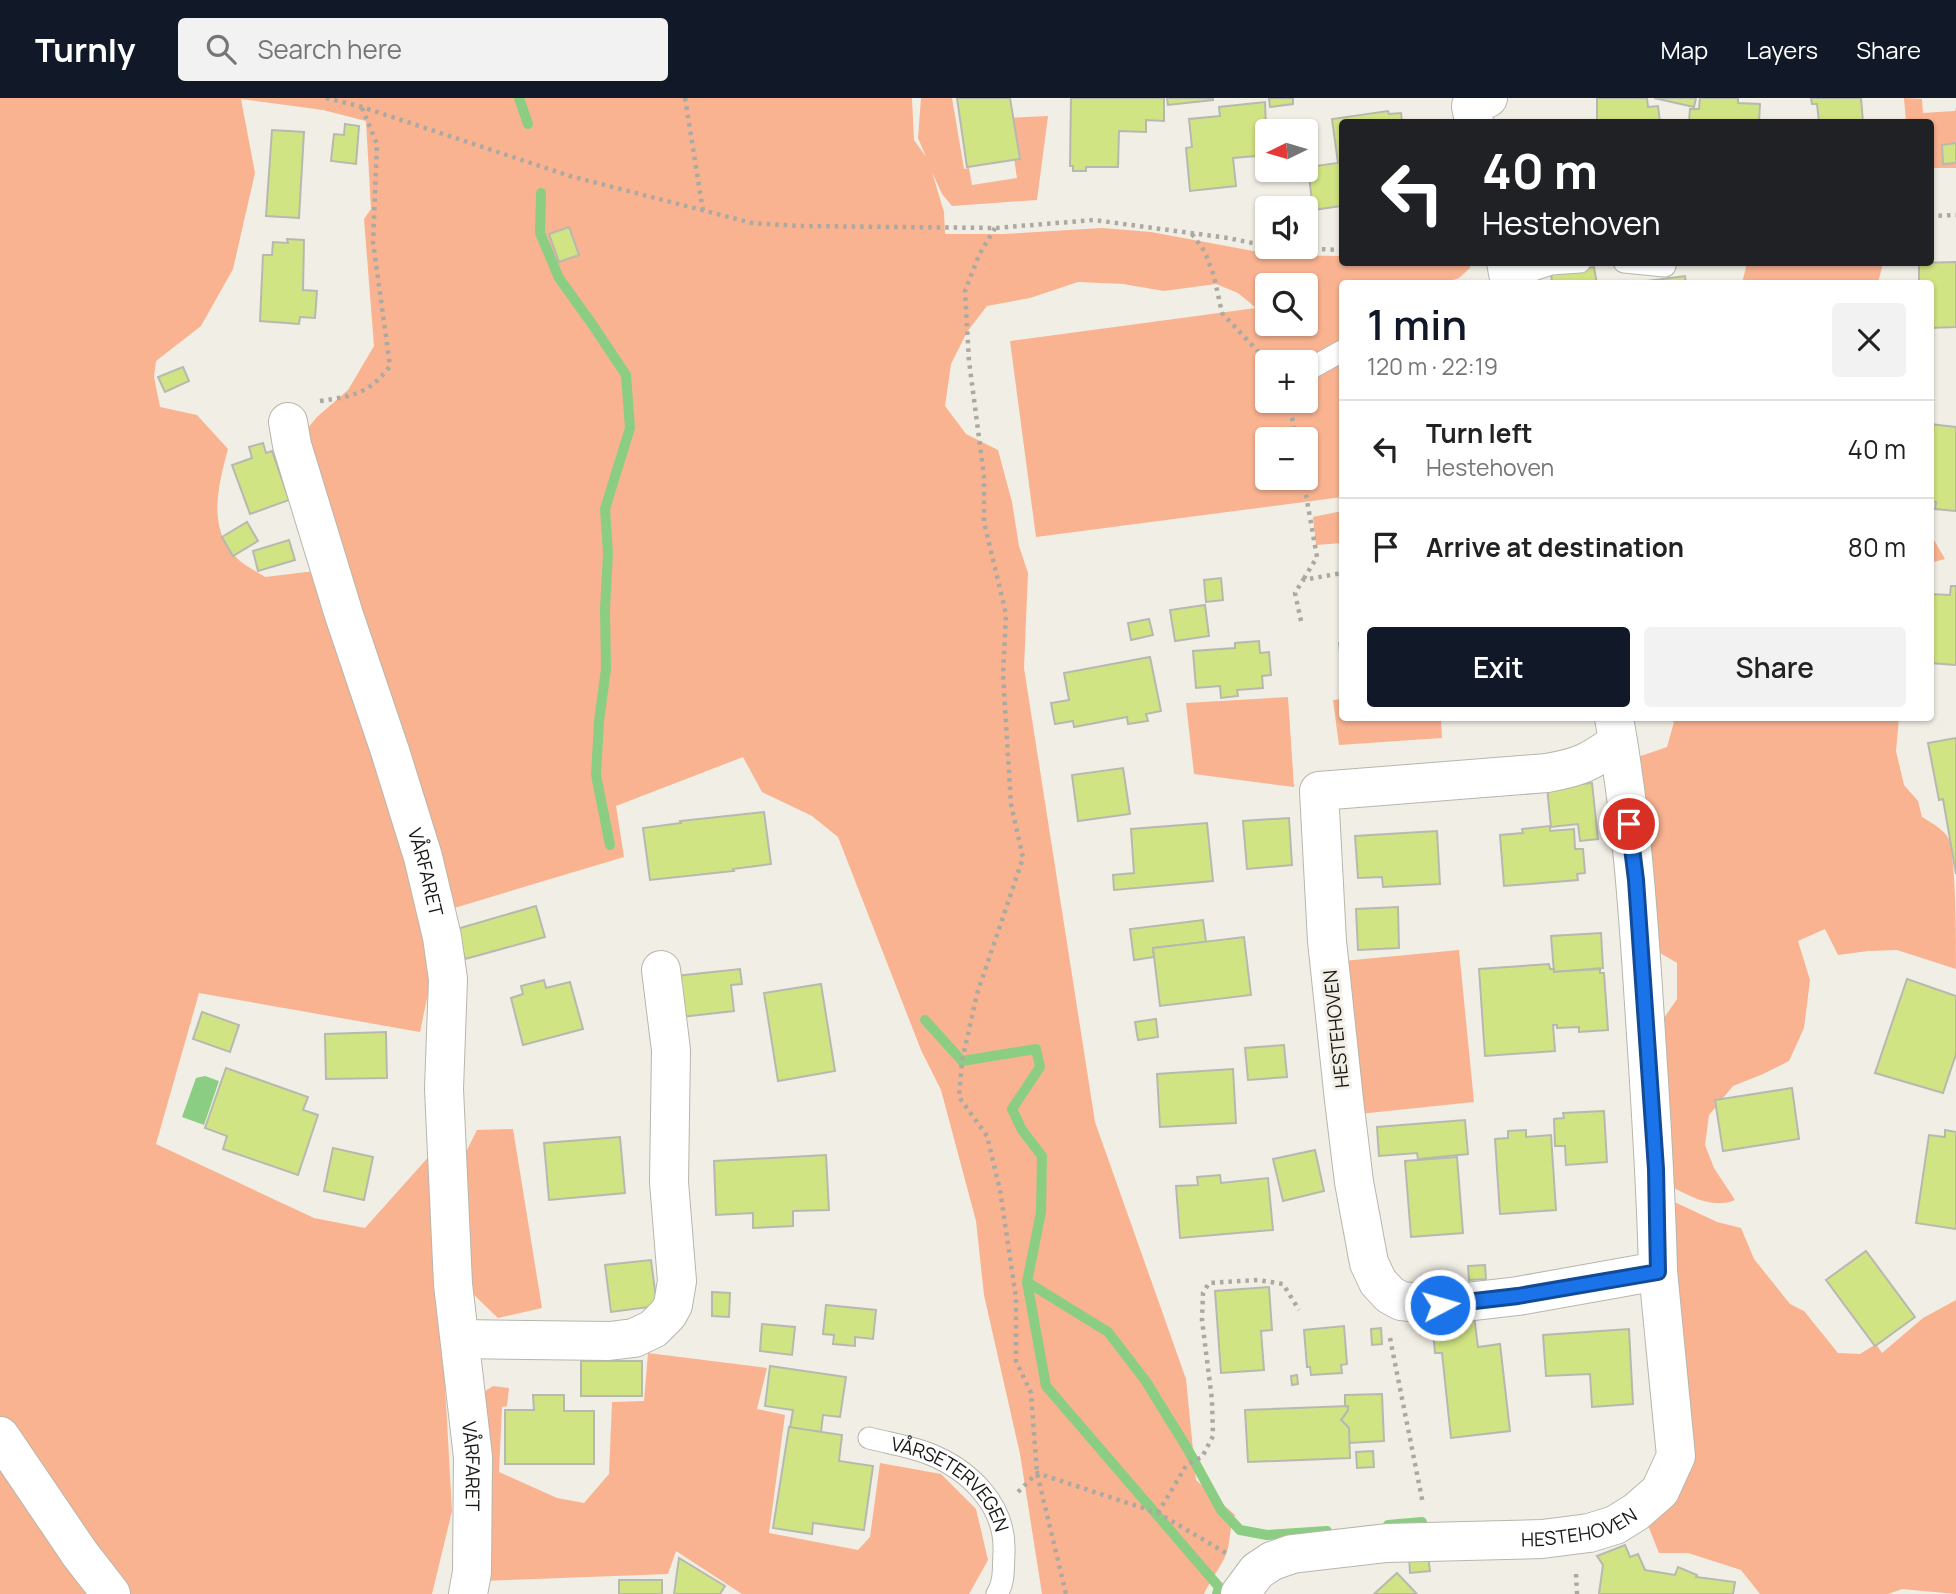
<!DOCTYPE html>
<meta charset="utf-8">
<style>
body{margin:0;font-family:Manrope,sans-serif;background:#f2f2f2;color:#222;height:100vh;display:flex;flex-direction:column;font-size:26px;white-space:nowrap}
*{box-sizing:border-box;margin:0}
p{font-size:23px;color:#767676}
.icon{flex:none;width:38px;height:38px;fill:none;stroke:currentColor;stroke-width:2;stroke-linecap:round;stroke-linejoin:round}
.map{position:relative;flex:1;overflow:hidden}
.side{position:absolute;left:1339px;top:182px;width:595px;height:441px;display:flex;flex-direction:column;background:#fff;border-radius:7px;box-shadow:0 2px 5px #0004}
.side>*{flex:none}
.guide{position:absolute;left:1339px;top:21px;width:595px;height:147px;border-radius:7px;box-shadow:0 2px 5px #0004;background:#202124;color:#fff;overflow:hidden}
.needle{width:46px;rotate:265deg}
.controls{position:absolute;left:1255px;top:21px;display:grid;gap:14px}
.controls a{display:grid;place-items:center;width:63px;height:63px;border-radius:7px;background:#fff;box-shadow:0 2px 5px #0004;font-size:35px}
.pin{position:absolute;display:grid;place-items:center;width:60px;height:60px;color:#fff;margin:-30px;border:4px solid #fff;border-radius:50%;box-shadow:0 2px 7px #0007}
.me{position:absolute;width:77px;margin:-38px;rotate:84deg;stroke-linejoin:round;filter:drop-shadow(0 0 5px #0008)}
.turn{display:flex;align-items:center;gap:24px;height:147px;padding:0 28px;font-size:32px}
.turn .icon{width:91px;height:91px;stroke-width:2.5}
.turn b{display:block;font-size:49px;line-height:60px}
.round{display:grid;place-items:center;flex:none;width:74px;height:74px;border-radius:7px;background:#f2f2f2}
.overview{display:flex;align-items:center;justify-content:space-between;height:119px;padding:0 28px}
h1{font-size:42px;font-weight:600;line-height:52px;color:#111827}
.cta{display:flex;gap:14px;margin-top:auto;padding:14px 28px}
.cta a{flex:1;height:80px;border-radius:7px;background:#111827;color:#fff;font-size:28px;font-weight:600;line-height:80px;text-align:center}
.cta a+a{background:#f2f2f2;color:#222}
ul{padding:0;list-style:none}
li{display:flex;align-items:center;gap:21px;height:98px;padding:0 28px;border-top:2px solid #e0e0e0}
li div{flex:1}
li b{display:block;font-size:26px}
li em{font-style:normal}
header{display:flex;align-items:center;gap:42px;box-sizing:border-box;height:98px;padding:0 35px;background:#111827;color:#fff}
header strong{font-size:33px}
nav{display:flex;gap:38px;margin-inline-start:auto;font-size:24px}
.search{width:490px;height:63px;background:#f2f2f2;display:flex;align-items:center;gap:18px;box-sizing:border-box;padding:0 24px;border-radius:7px;color:#767676;font-size:26px}
.map>svg:first-child{display:block}
</style>
<header>
<strong>Turnly</strong>
<div class="search"><svg class="icon" aria-label="search" viewBox="0 0 24 24"><circle cx="10" cy="10" r="6"/><path d="M15 15l6 6"/></svg>Search here</div>
<nav><a>Map</a><a>Layers</a><a>Share</a></nav>
</header>
<div class="map">
<svg width="1956" height="1496" viewBox="0 0 1956 1496">
<rect width="100%" height="100%" fill="#f1eee5"/>
<!-- green -->
<g fill="#f9b391" fill-rule="evenodd">
<path d="M0,0h912l2,42 12,17 -8,-19 3,-40h31l12,71 5,-1 3,17 45,-7 -9,-60 40,-2 -11,84 -85,6 -10,-12 -10,-22 12,40 1,22h59l98,-6 49,4 124,23 67,1v6l128,1v5l-11,10 -15,5 -102,1v213l-306,40 -26,-196 246,-33 -18,-15 -22,-9 -52,7 -41,-7 -45,-2 -48,16 -43,8 -20,26 -16,32 -6,42 21,28 32,16 14,52 7,44 9,27 -4,95 71,454 91,257 10,101 39,35c-6,14 -4,20 -7,33 -3,14 -18,32 -24,46h-162l-22,-140 -36,-159 -8,-74 -35,-131 -20,-40 -83,-213 -26,-21 -50,-24 -19,-35 -127,49 8,51 -173,52 -20,70 -11,53 -221,-39 -43,151 158,74 51,10 67,-75 20,358 -20,83h-432zM241,1l82,11 43,11 5,88 -7,10 10,127 -26,44 -31,27 -15,18 21,135 -58,7c-9,-6 -24,-13 -31,-22 -27,-30 -15,-72 -6,-106l-31,-34 -37,-8 -6,-30 2,-16 45,-35 32,-57 22,-96zM1267,187h39v39h-39zM1267,264h39v39h-39zM1267,341h39v39h-39z"/>
<polygon points="1904,0 1922,1 1923,15 1955,13 1956,9 1956,70 1930,70 1930,24 1906,24"/>
<polygon points="1747,165 1747,164 1883,165 1878,185 1742,185"/>
<polygon points="1342,413 1342,445 1316,447 1313,419"/>
<polygon points="1930,435 1945,461 1930,465"/>
<polygon points="1288,599 1294,689 1194,676 1186,605"/>
<polygon points="1342,601 1342,620 1441,620 1442,640 1339,647 1333,602"/>
<path d="M1667,620h232l-3,33 8,34 14,16 4,16c11,7 24,13 28,25 6,31 6,93 6,127l-59,-19 -29,1 -30,4 -13,-26 -27,12 12,39 -6,48 -15,33 -26,13 -30,12 -24,29 -4,30 9,23 21,32c-23,10 -47,-5 -69,-16l-10,-146 8,-20 13,-19v-36l-27,-16 -18,-188 35,-12 7,-25z"/>
<polygon points="1459,852 1474,1004 1359,1016 1343,863"/>
<polygon points="513,1031 542,1210 498,1220 472,1195 462,1062 477,1032"/>
<polygon points="1664,1099 1717,1124 1741,1130 1754,1161 1790,1206 1804,1213 1838,1255 1860,1256 1876,1246 1882,1255 1923,1220 1956,1202 1956,1496 1902,1491 1888,1496 1760,1496 1741,1472 1688,1455 1659,1455 1645,1420 1668,1387"/>
<polygon points="648,1255 767,1270 757,1311 785,1317 769,1435 858,1452 870,1439 880,1365 941,1376 976,1411 988,1462 969,1496 742,1496 676,1453 668,1476 481,1483 479,1297 493,1288 509,1290 507,1308 502,1309 499,1374 557,1400 584,1405 609,1376 612,1304 644,1303"/>
</g>
<!-- water -->
<polygon fill="#8bce83" points="205,978 219,983 204,1027 182,1019 196,980"/>
<g fill="none" stroke-linecap="round" stroke-linejoin="round">
<!-- stream -->
<g stroke="#8bce83" stroke-width="10">
<polyline points="519,0 528,26"/>
<polyline points="541,95 540,135 559,180 592,226 626,277 630,330 605,411 608,455 605,511 606,571 599,623 596,677 610,747"/>
<polyline points="925,922 962,963 1036,951 1040,969 1012,1011 1022,1032 1042,1058 1041,1114 1027,1184 1108,1234 1145,1282 1187,1350 1221,1412 1240,1432 1267,1437 1327,1433"/>
<polyline points="1027,1184 1046,1288 1219,1489 1217,1496"/>
<polyline points="1388,1427 1422,1424"/>
</g>
</g>
<!-- building -->
<g fill="#d1e483" stroke="#b7b9b0" stroke-width="2">
<polygon points="957,0 1010,0 1020,61 967,69"/>
<polygon points="1071,0 1164,0 1164,23 1146,22 1146,34 1119,33 1118,69 1086,69 1086,73 1073,73 1073,68 1070,68"/>
<polygon points="1167,0 1213,0 1213,2 1168,7"/>
<polygon points="1269,0 1293,0 1293,6 1270,9"/>
<polygon points="1597,0 1647,0 1648,9 1658,8 1660,24 1597,24"/>
<polygon points="1654,0 1696,0 1694,9"/>
<polygon points="1700,0 1738,0 1738,5 1760,6 1759,24 1689,24 1690,11 1699,11"/>
<polygon points="1811,0 1861,0 1863,24 1819,24 1817,6 1812,6"/>
<polygon points="1265,4 1267,57 1233,60 1236,88 1190,93 1186,50 1192,49 1189,21 1220,18 1219,9"/>
<polygon points="1388,13 1389,16 1401,15 1402,24 1342,24 1342,108 1313,112 1308,69 1338,65 1332,21"/>
<polygon points="345,26 359,28 356,66 331,63 334,36 344,37"/>
<polygon points="272,32 304,34 299,120 266,118"/>
<polygon points="1956,45 1956,65 1943,66 1942,47"/>
<polygon points="569,129 579,157 559,164 549,136"/>
<polygon points="287,141 304,142 303,192 317,193 315,220 300,219 299,226 260,223 263,157 272,157 273,144 288,145"/>
<polygon points="1956,164 1956,229 1930,230 1930,186 1919,186 1919,165"/>
<polygon points="1594,169 1597,186 1552,186 1551,175"/>
<polygon points="1685,178 1686,186 1623,186"/>
<polygon points="183,269 189,283 165,294 158,279"/>
<polygon points="1930,326 1956,329 1956,413 1935,411 1936,404 1930,403"/>
<polygon points="263,345 266,355 272,353 289,402 250,416 232,367 252,360 249,349"/>
<polygon points="247,424 258,443 233,458 222,439"/>
<polygon points="289,442 295,462 258,473 253,453"/>
<polygon points="1221,480 1223,502 1206,504 1204,482"/>
<polygon points="1951,488 1956,488 1956,567 1930,565 1930,496 1950,497"/>
<polygon points="1205,507 1209,538 1175,543 1170,512"/>
<polygon points="1149,521 1153,537 1131,542 1128,525"/>
<polygon points="1259,543 1260,555 1269,554 1271,577 1262,578 1263,590 1237,592 1238,598 1221,600 1220,588 1196,590 1193,553 1235,550 1235,545"/>
<polygon points="1342,544 1342,575 1339,545"/>
<polygon points="1150,559 1161,613 1146,616 1148,623 1128,626 1127,619 1074,629 1073,623 1055,626 1051,605 1069,602 1064,575"/>
<polygon points="1956,640 1956,776 1943,701 1939,702 1928,645"/>
<polygon points="1123,670 1130,716 1078,723 1072,677"/>
<polygon points="1592,685 1598,741 1580,743 1578,726 1551,729 1547,689"/>
<polygon points="764,714 771,766 733,771 734,773 650,782 643,730 681,725 680,723"/>
<polygon points="1289,720 1292,767 1247,771 1243,723"/>
<polygon points="1207,725 1213,783 1114,792 1113,777 1134,775 1131,731"/>
<polygon points="1550,728 1550,733 1574,731 1575,751 1583,751 1585,775 1577,776 1578,782 1504,788 1500,737 1523,735 1522,731"/>
<polygon points="1437,733 1440,786 1383,789 1382,779 1358,780 1355,738"/>
<polygon points="536,808 545,839 465,861 457,831"/>
<polygon points="1398,809 1399,850 1358,852 1356,811"/>
<polygon points="1203,822 1206,844 1153,850 1154,859 1134,862 1130,831"/>
<polygon points="1601,835 1603,870 1554,874 1551,838"/>
<polygon points="1244,839 1251,897 1160,908 1153,850"/>
<polygon points="1549,866 1550,871 1554,871 1554,874 1600,871 1600,875 1604,875 1608,932 1579,934 1579,929 1557,930 1557,927 1553,927 1555,953 1485,958 1479,871"/>
<polygon points="740,871 742,886 731,887 734,913 681,919 676,878"/>
<polygon points="1907,881 1956,898 1956,956 1943,995 1875,975"/>
<polygon points="544,882 546,890 570,884 583,931 523,947 511,900 523,896 521,888"/>
<polygon points="821,886 835,973 778,983 764,895"/>
<polygon points="202,914 239,927 230,954 193,941"/>
<polygon points="1156,921 1158,939 1138,942 1135,924"/>
<polygon points="386,934 387,980 326,981 325,936"/>
<polygon points="1284,947 1287,979 1248,982 1245,950"/>
<polygon points="226,970 308,999 303,1012 318,1017 298,1077 223,1051 227,1038 205,1030"/>
<polygon points="1233,971 1236,1025 1160,1029 1157,976"/>
<polygon points="1792,990 1799,1041 1723,1053 1715,1002"/>
<polygon points="1604,1013 1607,1064 1566,1067 1565,1048 1555,1048 1554,1021 1564,1020 1563,1015"/>
<polygon points="1465,1022 1468,1056 1418,1061 1417,1055 1379,1058 1377,1029"/>
<polygon points="1526,1032 1526,1039 1551,1037 1556,1112 1500,1116 1495,1041 1508,1040 1508,1033"/>
<polygon points="1945,1032 1956,1034 1956,1131 1916,1125 1929,1037 1945,1039"/>
<polygon points="620,1039 625,1095 549,1102 544,1045"/>
<polygon points="333,1050 373,1059 364,1102 324,1093"/>
<polygon points="1315,1052 1324,1093 1283,1103 1273,1061"/>
<polygon points="826,1057 829,1112 793,1113 793,1128 753,1130 753,1115 716,1117 714,1063"/>
<polygon points="1457,1059 1463,1135 1411,1139 1405,1063"/>
<polygon points="1220,1077 1221,1085 1268,1080 1273,1132 1180,1140 1176,1088 1198,1087 1197,1079"/>
<polygon points="1866,1153 1915,1219 1875,1248 1826,1182"/>
<polygon points="651,1162 657,1208 611,1214 605,1167"/>
<polygon points="1485,1167 1486,1181 1469,1182 1468,1168"/>
<polygon points="1269,1189 1272,1232 1261,1233 1264,1272 1221,1275 1215,1193"/>
<polygon points="712,1194 730,1195 729,1219 712,1218"/>
<polygon points="826,1207 876,1212 873,1241 855,1239 855,1248 833,1246 834,1237 823,1236"/>
<polygon points="1474,1218 1478,1249 1500,1246 1510,1333 1451,1340 1442,1255 1435,1255 1432,1223"/>
<polygon points="762,1226 795,1229 792,1257 760,1253"/>
<polygon points="1344,1228 1347,1266 1341,1267 1342,1275 1311,1277 1310,1269 1307,1269 1304,1232"/>
<polygon points="1381,1230 1382,1246 1372,1247 1371,1231"/>
<polygon points="1629,1231 1633,1306 1592,1309 1590,1276 1546,1278 1543,1237"/>
<rect x="581" y="1263" width="61" height="35"/>
<polygon points="770,1268 846,1279 840,1319 823,1317 821,1334 790,1330 793,1312 765,1308"/>
<polygon points="1297,1277 1298,1286 1292,1287 1291,1278"/>
<polygon points="1382,1296 1384,1343 1349,1345 1349,1330 1341,1322 1348,1312 1348,1308 1345,1308 1345,1297"/>
<polygon points="533,1297 564,1297 564,1313 594,1313 594,1366 505,1366 505,1312 534,1312"/>
<polygon points="1348,1308 1348,1312 1341,1322 1349,1330 1350,1360 1248,1364 1245,1312"/>
<polygon points="789,1329 842,1337 839,1363 873,1368 864,1432 813,1425 812,1436 773,1430"/>
<polygon points="1373,1353 1374,1369 1357,1370 1356,1354"/>
<polygon points="1625,1447 1630,1459 1638,1456 1645,1472 1675,1477 1678,1469 1697,1477 1696,1479 1735,1484 1733,1496 1599,1496 1603,1467 1597,1458"/>
<polygon points="1428,1457 1430,1473 1410,1475 1409,1458"/>
<polygon points="679,1460 725,1488 720,1496 674,1496"/>
<polygon points="1397,1475 1417,1496 1374,1496"/>
<rect x="619" y="1482" width="43" height="14"/>
</g>
<g fill="none" stroke-linecap="round" stroke-linejoin="round">
<!-- lane casing -->
<g stroke="#b8b6ac" stroke-width="23">
<g id="lane">
<polyline points="1624,164 1665,168"/>
<polyline points="1501,183 1551,166 1580,164"/>
<polyline points="1306,273 1342,253"/>
<path id="s1" d="M869,1340c19,5 40,8 58,15 42,16 79,52 77,99 -1,14 1,30 -7,42"/>
</g>
</g>
<!-- street casing -->
<g stroke="#b8b6ac" stroke-width="40">
<g id="street">
<polyline points="1474,24 1471,8 1488,0"/>
<polyline points="1506,164 1510,186"/>
<path id="s2" d="M288,324l4,23 52,170 46,136 33,106 19,80 6,42 -4,110 9,195 20,173 -1,115 -4,22"/>
<path d="M1614,620c17,94 24,190 30,286 6,90 12,178 14,267l-140,25 -78,9 -39,-4 -11,-6 -12,-13 -9,-19 -15,-81 -10,-82 -17,-159 -8,-150 228,-18c34,-6 43,-11 71,-31"/>
<polyline points="460,1241 609,1243 634,1240 653,1231 668,1216 673,1207 677,1183 669,1084 671,952 661,872"/>
<polyline points="0,1338 80,1456 111,1496"/>
<path id="s3" d="M1240,1496l17,-23 15,-10 20,-7 95,-11 155,-4 47,-6 26,-8 21,-13 24,-21 16,-35 -18,-185"/>
</g>
</g>
<!-- path -->
<g stroke="#aba9a2" stroke-width="4.5" stroke-dasharray="3.5 5" stroke-linecap="butt">
<polyline points="326,0 362,9 570,78 752,125 799,128 995,130 1094,122 1228,140 1267,148"/>
<polyline points="685,0 703,113"/>
<polyline points="1930,118 1956,117"/>
<polyline points="995,130 979,157 965,193 969,263 984,378 984,424 1006,516 1003,577 1011,706 1023,760 977,896 962,963 959,999 987,1038 1000,1092 1016,1200 1016,1263 1031,1295 1037,1375 1066,1496"/>
<polyline points="1192,136 1205,154 1214,178 1222,215 1268,264"/>
<polyline points="1271,149 1342,152"/>
<path d="M320,303c33,-5 49,-7 70,-35l-17,-124 4,-98 -15,-36"/>
<polyline points="1289,303 1296,341"/>
<polyline points="1303,380 1317,459 1303,482"/>
<polyline points="1301,523 1295,495 1303,482 1342,475"/>
<polyline points="1390,1240 1423,1406"/>
<polyline points="1018,1394 1037,1375 1158,1415 1226,1455"/>
<polyline points="1158,1415 1187,1366 1202,1359 1213,1338 1212,1302 1202,1222 1203,1195 1209,1185 1258,1182 1283,1186 1299,1212"/>
<polyline points="1576,1476 1577,1496"/>
</g>
<!-- lane -->
<use href="#lane" stroke="#fff" stroke-width="21"/>
<!-- street -->
<use href="#street" stroke="#fff" stroke-width="38"/>
</g>
<g fill="none" stroke-linecap="round" stroke-linejoin="round">
<!-- route casing -->
<g stroke="#114b97" stroke-width="18">
<polyline id="route" points="1440,1207 1518,1198 1658,1174 1656,1071 1636,782 1629,726"/>
</g>
<!-- route -->
<use href="#route" stroke="#1a73e8" stroke-width="12"/>
</g>
<g text-anchor="middle" stroke-width="6" stroke-linejoin="round" paint-order="stroke">
<!-- street labels -->
<g font-size="19" fill="#191815" stroke="#f1eee5">
<text dy="7" stroke="none"><textPath href="#s2" startOffset="471">VÅRFARET</textPath></text>
<text transform="translate(1336 931) rotate(-96)" y="7">HESTEHOVEN</text>
<text dy="7" stroke="none"><textPath href="#s2" startOffset="1069">VÅRFARET</textPath></text>
<text dy="7" stroke="none"><textPath href="#s1" startOffset="98">VÅRSETERVEGEN</textPath></text>
<text dy="7" stroke="none"><textPath href="#s3" startOffset="357">HESTEHOVEN</textPath></text>
</g>
</g>
</svg>
<div class="controls">
<a><svg class="needle" viewBox="-14 -14 28 28"><path d="M0-13l5 13h-10z" fill="#e53935"/><path d="M0 13l5-13h-10z" fill="#767676"/></svg></a>
<a><svg class="icon" aria-label="sound" viewBox="0 0 24 24"><path d="M4 9h4l5-4v14l-5-4H4zM17 9q2 3 0 6"/></svg></a>
<a><svg class="icon" aria-label="search" viewBox="0 0 24 24"><circle cx="10" cy="10" r="6"/><path d="M15 15l6 6"/></svg></a>
<a>+</a>
<a>−</a>
</div>
<div class="pin" style="left:1629px;top:726px;background:#d93025"><svg class="icon" aria-label="arrive" viewBox="0 0 24 24"><path d="M6 21V4h12l-3 4 3 4H6"/></svg></div>
<svg class="me" style="left:1440px;top:1207px" viewBox="-20 -20 40 40"><circle r="17" fill="#1a73e8" stroke="#fff" stroke-width="3"/><path d="M0-11L8 9 0 5-8 9z" fill="#fff"/></svg>
<div class="guide">
<div class="turn"><svg class="icon" aria-label="left" viewBox="0 0 24 24"><path d="M17 20v-9H6M10 6l-5 5 5 5"/></svg><div><b>40 m</b>Hestehoven</div></div>
</div>
<section class="side">
<div class="overview"><div><h1>1 min</h1><p>120 m · 22:19</p></div><a class="round"><svg class="icon" aria-label="close" viewBox="0 0 24 24"><path d="M6 6l12 12M18 6L6 18"/></svg></a></div>
<ul>
<li><svg class="icon" aria-label="left" viewBox="0 0 24 24"><path d="M17 20v-9H6M10 6l-5 5 5 5"/></svg><div><b>Turn left</b><p>Hestehoven</p></div><em>40 m</em></li>
<li><svg class="icon" aria-label="arrive" viewBox="0 0 24 24"><path d="M6 21V4h12l-3 4 3 4H6"/></svg><div><b>Arrive at destination</b></div><em>80 m</em></li>
</ul>
<div class="cta"><a>Exit</a><a>Share</a></div>
</section>
</div>
